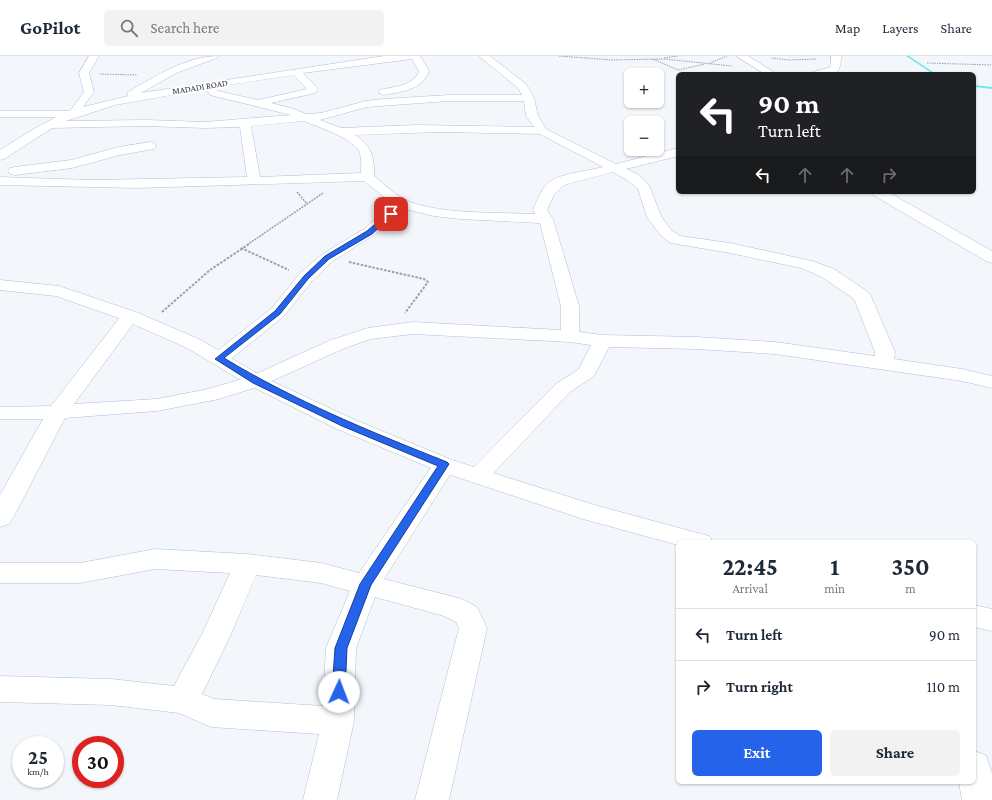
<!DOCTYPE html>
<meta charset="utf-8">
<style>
body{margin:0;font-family:"Crimson Pro",serif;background:#f2f2f3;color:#1f2937;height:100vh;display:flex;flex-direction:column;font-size:15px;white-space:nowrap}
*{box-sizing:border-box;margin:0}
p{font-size:13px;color:#747a83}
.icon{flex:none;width:22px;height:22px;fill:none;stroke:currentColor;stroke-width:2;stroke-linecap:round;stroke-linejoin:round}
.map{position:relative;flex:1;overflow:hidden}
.drawer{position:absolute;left:676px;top:484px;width:300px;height:244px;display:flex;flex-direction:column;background:#fff;border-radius:6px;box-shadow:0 1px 3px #0004}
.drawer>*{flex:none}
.top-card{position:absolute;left:676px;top:16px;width:300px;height:122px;border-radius:6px;box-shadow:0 1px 3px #0004;background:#202124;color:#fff;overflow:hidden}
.controls{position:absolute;left:624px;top:12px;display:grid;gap:8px}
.controls a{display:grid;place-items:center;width:40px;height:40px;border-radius:6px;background:#fff;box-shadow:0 1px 3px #0004;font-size:20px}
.speed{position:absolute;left:12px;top:680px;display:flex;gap:8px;font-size:20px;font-weight:700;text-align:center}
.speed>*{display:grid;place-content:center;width:52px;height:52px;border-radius:50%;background:#fff;box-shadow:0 1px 3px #0004;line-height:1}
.speed small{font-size:10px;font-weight:400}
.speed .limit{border:6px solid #d22;background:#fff;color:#111}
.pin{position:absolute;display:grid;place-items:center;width:34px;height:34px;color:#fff;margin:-17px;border-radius:8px;box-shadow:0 2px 6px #0006}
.me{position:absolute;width:44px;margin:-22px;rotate:2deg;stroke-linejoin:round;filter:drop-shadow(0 0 3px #0008)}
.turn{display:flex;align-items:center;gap:14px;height:84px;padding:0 16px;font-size:18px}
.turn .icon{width:52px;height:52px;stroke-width:2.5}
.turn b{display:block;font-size:28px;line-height:34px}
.lanes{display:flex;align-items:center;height:38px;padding:0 16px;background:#0003;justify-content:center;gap:20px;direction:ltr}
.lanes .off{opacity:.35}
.eta{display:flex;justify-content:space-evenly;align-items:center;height:68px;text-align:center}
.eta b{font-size:24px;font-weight:700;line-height:28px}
.primary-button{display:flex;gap:8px;margin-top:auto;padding:8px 16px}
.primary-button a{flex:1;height:46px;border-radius:6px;background:#2563eb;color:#fff;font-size:16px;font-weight:700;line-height:46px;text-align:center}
.primary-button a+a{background:#f2f2f3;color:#1f2937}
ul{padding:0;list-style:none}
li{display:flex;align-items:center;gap:12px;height:52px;padding:0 16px;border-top:1px solid #e0e1e3}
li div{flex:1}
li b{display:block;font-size:15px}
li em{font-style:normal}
header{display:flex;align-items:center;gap:24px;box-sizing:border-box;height:56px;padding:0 20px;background:#fff;border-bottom:1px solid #e0e1e3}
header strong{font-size:19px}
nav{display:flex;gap:22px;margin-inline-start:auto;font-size:14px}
.search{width:280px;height:36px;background:#f2f2f3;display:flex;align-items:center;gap:10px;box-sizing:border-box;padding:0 14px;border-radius:6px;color:#747a83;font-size:15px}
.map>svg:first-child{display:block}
</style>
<header>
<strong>GoPilot</strong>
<div class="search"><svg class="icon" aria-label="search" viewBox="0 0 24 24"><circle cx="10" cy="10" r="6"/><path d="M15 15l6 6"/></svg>Search here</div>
<nav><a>Map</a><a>Layers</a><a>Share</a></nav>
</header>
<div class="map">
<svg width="992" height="744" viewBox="0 0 992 744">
<rect width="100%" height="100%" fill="#f3f7fc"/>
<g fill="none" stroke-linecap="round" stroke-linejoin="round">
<!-- stream -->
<g fill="#6debed" fill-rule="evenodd">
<polygon points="906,0 909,0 936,18 933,18"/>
<polygon points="974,29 992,31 992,33 974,31"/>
</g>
<!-- minor casing -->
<g stroke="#adc0d6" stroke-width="1">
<g id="minor">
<path d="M89,0h10l-10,17 5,19 -11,15 45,-11 -1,-2 1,-2c28,-16 58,-36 91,-36l-2,2 -41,15 -35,20 243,-37h36l9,15c-6,19 -29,21 -46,24l-5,-3 1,-2c13,-3 35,-4 40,-19l-7,-12 -109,14 15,16 -3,4 -44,10 23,6 12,5 15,-1 45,-12 17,-2 66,-4h73l-4,-7 -39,-32h11l36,28 8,14 4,18 8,13 70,35 62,-16v8l-52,13 11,5 12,11 12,31 10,14 9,6 50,7 82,18 22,8 34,23 3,4 24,56 -1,7 68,10 30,7v12l-30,-7 -187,-27 -78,-5 -88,-2 -15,29 -24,16 -84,89 -8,3 -8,-3 -4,-5 4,-5 86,-87 23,-15 12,-24 -21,-3 -157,-8 -42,5 -26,9 -82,37 -44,14 -62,12 -92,7 -52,100 -4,6 -9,3v-32l43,-76h-43v-12l51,-1 73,-94 6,-1 6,1 3,4 -65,88 83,-5 51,-10 41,-12 82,-37 37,-12 45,-6 148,8v-24l-21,-83 -80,-4 -26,-3 -29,-7 -31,26 -41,26 -21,20 -28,35 -58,47 -7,2 -7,-2 -3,-4 3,-4 60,-47 28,-35 21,-18 43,-26 29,-25 -29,-23 -227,7 -137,-3v-8l92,3 155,-3 -7,-50 -35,1 -59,-2 -94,2 -48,31 -4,1v-10l32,-20 24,-13h-56v-6h70l14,-19 -5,-19zM294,19l13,14 -49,11 -40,-9 -3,-4zM206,33l4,6 81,20 -86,7 -59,-2 -80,1 49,-16zM449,45h75l2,15 8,11 -118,-2 -75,3 -21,-8 47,-13zM304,65c16,7 45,15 55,30 3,7 2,15 2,22l-101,4 -9,-51zM442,76l98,2 63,33c-12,3 -39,7 -49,12 -11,6 -17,20 -21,31l2,4c-37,-2 -92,1 -127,-13 -11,-4 -25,-18 -34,-25 1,-17 -3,-32 -19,-41zM613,116l14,8 11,9 9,28 14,19 10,7 59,10 71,15 21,9 32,22 21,53v4l-100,-14 -78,-5 -94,-2 -24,-3v-26l-26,-87 -6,-9 7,-15 10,-10z"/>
<polygon points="736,0 748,0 777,18 765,18"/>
<path d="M831,0h10c0,24 -11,18 -30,18l2,-2 18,-5z"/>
<polygon points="150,86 154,87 156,90 154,93 120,99 72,112 15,119 10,118 8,115 10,112 15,111 71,104 119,91"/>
<polygon points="871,136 888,136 992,195 992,207 986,205 873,139"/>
<path d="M444,402l8,2 4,5 -72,114 78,20 15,8 10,21 -38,172h-34l44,-172 -3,-6 -12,-6 -69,-19 -19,51 -2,73 -17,79h-34l16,-66 -108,-7 -32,-14 -68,-8 -111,-3v-26l111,3 63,7 29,-54 27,-59 -75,-4 -75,14h-80v-20h80l75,-14 92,5 74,9 38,10 77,-113zM256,519l65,8 29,8 -24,57 -3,58 -109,-7 -12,-5 30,-62z"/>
<polygon points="974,695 986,699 992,717 992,744 962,744 959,726 974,726"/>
</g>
</g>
<!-- major casing -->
<g stroke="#adc0d6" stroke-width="1">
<g id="major">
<polygon points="0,224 59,230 136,256 201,284 263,321 353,363 452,404 598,450 709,480 713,486 678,486 678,489 583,463 436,414 337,373 249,329 187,292 124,264 56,240 0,234"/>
<polygon points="974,549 992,553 992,575 974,571"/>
</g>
</g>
<!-- path-far2 -->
<g stroke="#9ba1a7" stroke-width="1" stroke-dasharray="1.5 1" stroke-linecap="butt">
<polyline points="559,0 612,4 664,3 732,10"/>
<polyline points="664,2 678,0"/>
<polyline points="772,2 789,4 817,3"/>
<polyline points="653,3 678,14 705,8"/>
<polyline points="710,7 727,0"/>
<polyline points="927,7 992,9"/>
<polyline points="100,18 137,19"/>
</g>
<!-- path-far1 -->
<g stroke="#9ba1a7" stroke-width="1.5" stroke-dasharray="2 1" stroke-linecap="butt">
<polyline points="297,136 307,148"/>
<polyline points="247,189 323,137"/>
</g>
<!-- path -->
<g stroke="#9ba1a7" stroke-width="2" stroke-dasharray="2.5 1.5" stroke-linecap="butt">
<polyline points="241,192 289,214"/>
<polyline points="349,206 424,223 428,226 405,257"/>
<polyline points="162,256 210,214 249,188"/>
</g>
<!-- minor -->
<use href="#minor" fill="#fff" fill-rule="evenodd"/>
<!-- major -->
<use href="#major" fill="#fff" fill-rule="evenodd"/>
</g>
<!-- route -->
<path fill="#2563eb" stroke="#184099" d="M389,156l5,2 -22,20 -43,25 -21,20 -28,35 -56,44c71,43 147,74 223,104l2,2 -78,121 -24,63 -2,44 -2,3 -4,2 -5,-2 -2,-3 3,-44 25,-64 78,-118 -96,-40 -89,-43 -38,-24 60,-48 29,-35 21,-20 42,-25z"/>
<g text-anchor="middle" stroke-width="4" stroke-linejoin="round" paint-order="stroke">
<!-- far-street labels -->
<g font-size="9" fill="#2b323b" stroke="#fff">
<text transform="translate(200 31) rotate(-9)" y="3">MADADI ROAD</text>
</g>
</g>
</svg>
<div class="controls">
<a>+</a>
<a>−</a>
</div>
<div class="speed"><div>25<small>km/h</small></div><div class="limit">30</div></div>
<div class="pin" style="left:391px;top:158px;background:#d93025"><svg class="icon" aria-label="arrive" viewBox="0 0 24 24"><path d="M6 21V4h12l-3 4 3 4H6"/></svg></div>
<svg class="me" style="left:339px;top:636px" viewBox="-20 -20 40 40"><circle r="19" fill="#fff"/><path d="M0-13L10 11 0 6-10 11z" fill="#2563eb"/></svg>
<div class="top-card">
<div class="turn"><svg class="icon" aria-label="left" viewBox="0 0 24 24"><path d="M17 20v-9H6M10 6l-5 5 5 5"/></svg><div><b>90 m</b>Turn left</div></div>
<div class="lanes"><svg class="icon" aria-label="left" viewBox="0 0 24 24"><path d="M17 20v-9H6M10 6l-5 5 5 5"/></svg><svg class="icon off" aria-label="ahead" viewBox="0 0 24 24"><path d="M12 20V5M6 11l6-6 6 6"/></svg><svg class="icon off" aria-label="ahead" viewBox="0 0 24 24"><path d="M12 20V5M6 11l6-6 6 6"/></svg><svg class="icon off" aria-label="right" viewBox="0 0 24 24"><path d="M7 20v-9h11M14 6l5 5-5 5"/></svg></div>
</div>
<section class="drawer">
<div class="eta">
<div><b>22:45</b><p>Arrival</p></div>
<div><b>1</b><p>min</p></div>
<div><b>350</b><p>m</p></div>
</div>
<ul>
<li><svg class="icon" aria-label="left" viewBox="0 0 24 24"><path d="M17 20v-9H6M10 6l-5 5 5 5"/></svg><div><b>Turn left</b></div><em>90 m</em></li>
<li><svg class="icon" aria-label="right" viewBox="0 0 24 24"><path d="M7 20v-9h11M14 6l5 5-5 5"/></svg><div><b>Turn right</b></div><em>110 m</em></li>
</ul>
<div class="primary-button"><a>Exit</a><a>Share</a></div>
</section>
</div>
